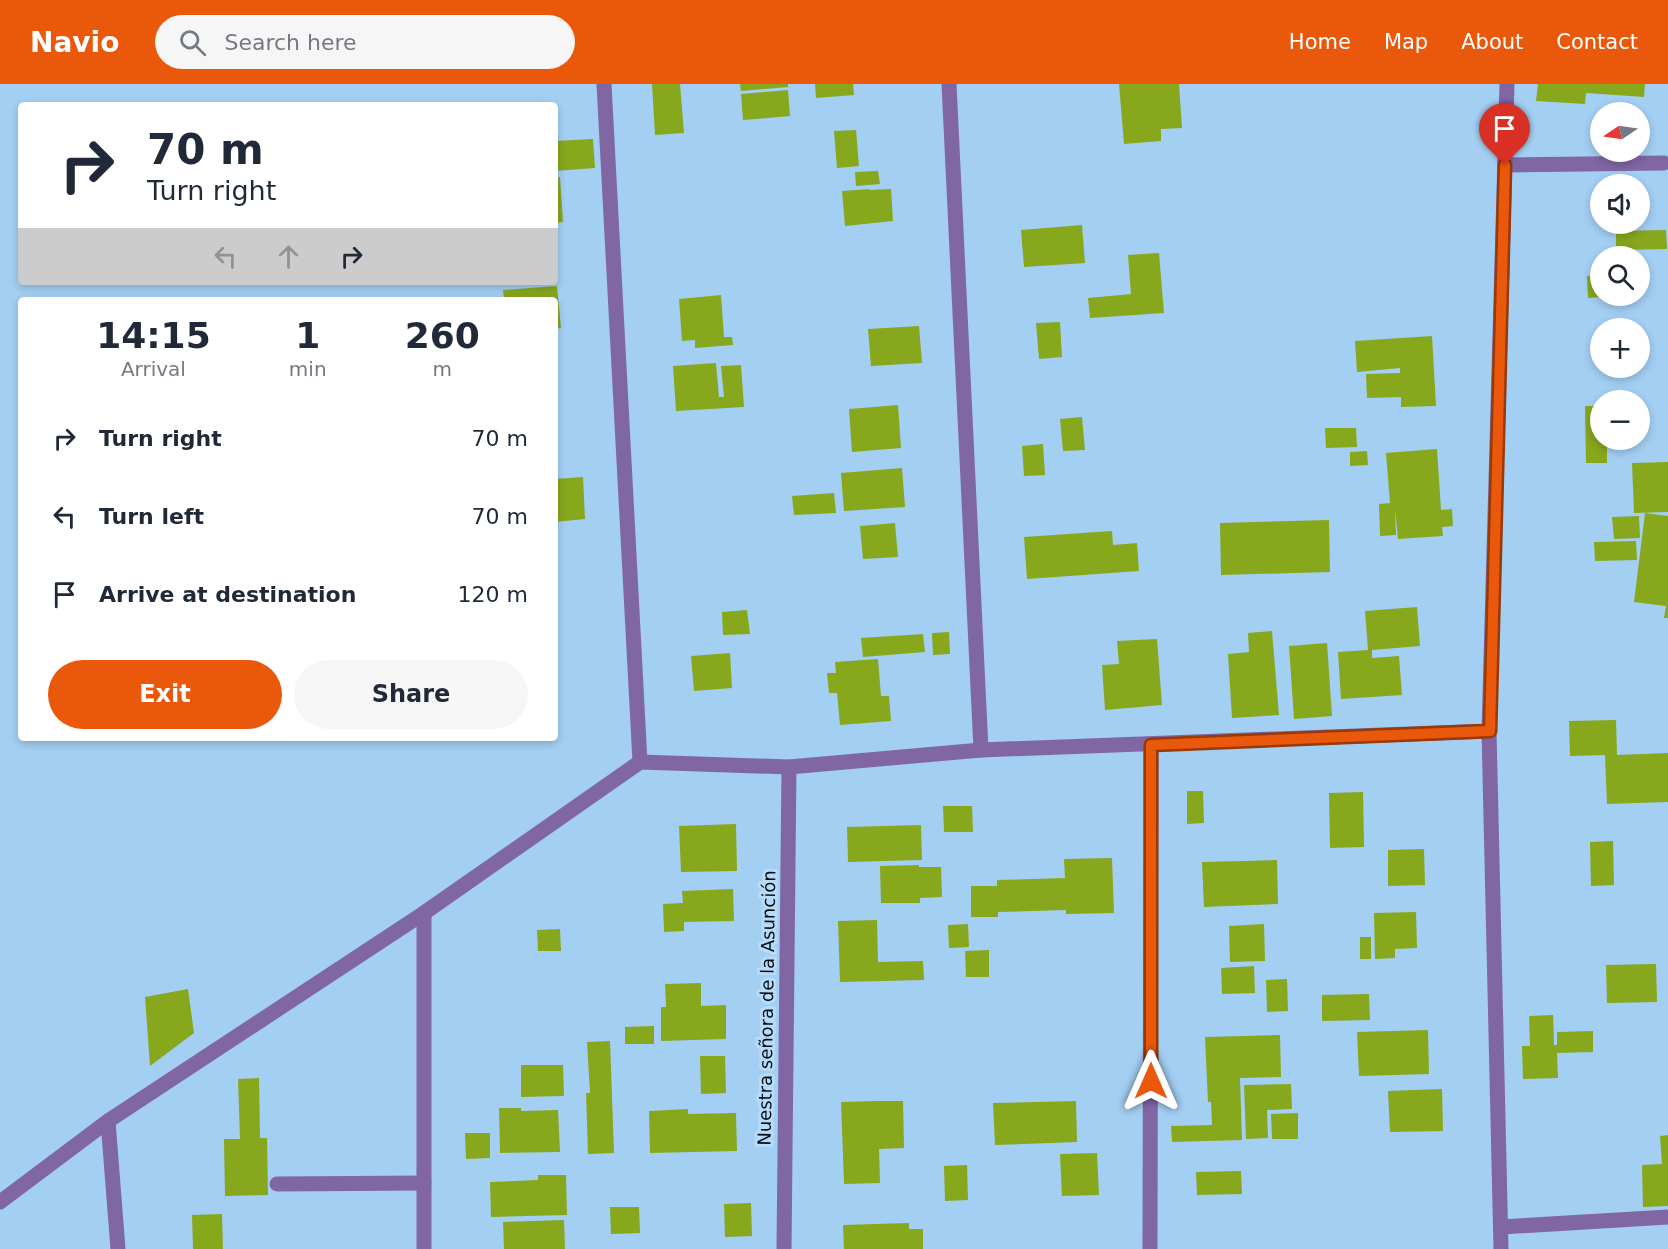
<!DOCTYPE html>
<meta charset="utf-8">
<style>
body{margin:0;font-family:"DejaVu Sans",sans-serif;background:#f6f6f7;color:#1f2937;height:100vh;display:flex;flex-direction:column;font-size:22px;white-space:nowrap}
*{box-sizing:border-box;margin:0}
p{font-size:20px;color:#747a83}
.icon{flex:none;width:33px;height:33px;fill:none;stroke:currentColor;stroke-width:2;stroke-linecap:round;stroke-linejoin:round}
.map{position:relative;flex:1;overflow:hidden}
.drawer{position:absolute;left:18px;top:213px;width:540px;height:444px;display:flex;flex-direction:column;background:#fff;border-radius:6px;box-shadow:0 3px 9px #0003}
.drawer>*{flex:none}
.hud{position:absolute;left:18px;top:18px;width:540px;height:183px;border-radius:6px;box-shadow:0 3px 9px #0003;background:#fff;color:#1f2937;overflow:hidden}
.needle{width:39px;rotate:257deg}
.controls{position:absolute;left:1590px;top:18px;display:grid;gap:12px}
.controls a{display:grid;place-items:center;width:60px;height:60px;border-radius:50%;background:#fff;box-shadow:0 3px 9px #0003;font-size:30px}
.pin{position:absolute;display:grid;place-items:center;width:51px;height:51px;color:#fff;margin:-62px -26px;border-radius:50% 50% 50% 0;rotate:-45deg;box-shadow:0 0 6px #0007}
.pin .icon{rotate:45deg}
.me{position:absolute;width:66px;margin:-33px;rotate:0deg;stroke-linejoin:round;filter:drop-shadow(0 0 4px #0008)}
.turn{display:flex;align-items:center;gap:21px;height:126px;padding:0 30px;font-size:27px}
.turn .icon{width:78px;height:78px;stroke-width:2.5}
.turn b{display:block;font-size:42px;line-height:51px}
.lanes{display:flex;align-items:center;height:57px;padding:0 30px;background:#0003;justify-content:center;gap:30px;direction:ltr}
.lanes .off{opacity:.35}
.eta{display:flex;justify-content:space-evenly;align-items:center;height:102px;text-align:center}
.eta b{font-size:36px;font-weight:600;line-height:42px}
.action{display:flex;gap:12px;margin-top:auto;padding:12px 30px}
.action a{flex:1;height:69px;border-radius:36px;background:#ea580c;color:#fff;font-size:24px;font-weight:600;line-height:69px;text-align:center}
.action a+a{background:#f6f6f7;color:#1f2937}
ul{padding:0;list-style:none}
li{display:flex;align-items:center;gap:18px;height:78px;padding:0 30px}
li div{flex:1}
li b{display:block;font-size:22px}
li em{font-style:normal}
header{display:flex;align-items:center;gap:36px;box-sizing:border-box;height:84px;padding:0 30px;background:#ea580c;color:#fff}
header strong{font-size:28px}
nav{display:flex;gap:33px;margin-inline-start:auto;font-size:21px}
.search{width:420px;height:54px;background:#f6f6f7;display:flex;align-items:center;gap:15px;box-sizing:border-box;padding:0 21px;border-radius:33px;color:#747a83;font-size:22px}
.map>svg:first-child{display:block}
</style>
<header>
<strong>Navio</strong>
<div class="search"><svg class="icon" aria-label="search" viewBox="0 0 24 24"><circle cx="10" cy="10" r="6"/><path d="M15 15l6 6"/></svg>Search here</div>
<nav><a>Home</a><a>Map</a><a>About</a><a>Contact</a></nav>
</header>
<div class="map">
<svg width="1668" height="1165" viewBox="0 0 1668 1165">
<rect width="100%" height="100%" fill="#a3cff3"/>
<!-- building -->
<g fill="#87a71d">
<polygon points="652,0 680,0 684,49 655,51"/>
<polygon points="740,0 788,0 788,3 741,7"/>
<polygon points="815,0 853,0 854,11 816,14"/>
<polygon points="1119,0 1179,0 1182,44 1161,45 1161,57 1124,60"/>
<polygon points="1538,0 1645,0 1644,13 1586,9 1585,20 1536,17"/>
<polygon points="788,6 790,32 743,36 741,10"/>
<polygon points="856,46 859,82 837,84 834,47"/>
<polygon points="593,55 595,84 555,87 555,57"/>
<polygon points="878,87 880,100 856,102 855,88"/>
<polygon points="555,93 560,93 563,138 555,139"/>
<polygon points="870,105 869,106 891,105 893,137 845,142 842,107"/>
<polygon points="1082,141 1085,179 1024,183 1021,146"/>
<polygon points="1666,146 1667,165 1616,166 1616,147"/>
<polygon points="1159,169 1164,229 1090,234 1088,214 1131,210 1128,171"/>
<polygon points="1587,192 1600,192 1600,213 1588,214"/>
<polygon points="557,202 561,244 555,245 555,216 504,216 503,206"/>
<polygon points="721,211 724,253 732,253 733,261 695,264 695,256 682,257 679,215"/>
<polygon points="1060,238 1062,273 1039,275 1036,239"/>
<polygon points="919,242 922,279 871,282 868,245"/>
<polygon points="1432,252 1436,322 1401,323 1401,313 1367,314 1366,290 1400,289 1400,284 1357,288 1355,257"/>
<polygon points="716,279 719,313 724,313 721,282 741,281 744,323 676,327 673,282"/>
<polygon points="898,321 901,364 852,368 849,325"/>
<polygon points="1585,322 1600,322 1600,356 1607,356 1607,379 1586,379"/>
<polygon points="1082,333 1085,366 1063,367 1060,335"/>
<polygon points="1325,344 1356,344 1357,363 1326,364"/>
<polygon points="1043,360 1045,391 1024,392 1022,362"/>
<polygon points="1437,365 1441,426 1452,425 1453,442 1442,443 1443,452 1398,455 1395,424 1396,451 1380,452 1379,420 1390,419 1386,369"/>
<polygon points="1367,367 1368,381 1350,382 1350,368"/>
<polygon points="1668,378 1668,428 1634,429 1632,379"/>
<polygon points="902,384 905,423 844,427 841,389"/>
<polygon points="583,393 585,435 555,438 555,395"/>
<polygon points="834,409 836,429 794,431 792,412"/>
<polygon points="1645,429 1668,432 1668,534 1664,534 1666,522 1634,518"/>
<polygon points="1639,432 1640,454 1614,455 1612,433"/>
<polygon points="1329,436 1330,488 1221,491 1220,439"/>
<polygon points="895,439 898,473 863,475 860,442"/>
<polygon points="1112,447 1113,461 1137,459 1139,487 1027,495 1024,453"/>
<polygon points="1636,457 1637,476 1595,477 1594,458"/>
<polygon points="1417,523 1420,562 1372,566 1372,574 1399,572 1402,611 1341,615 1338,568 1368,566 1365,527"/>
<polygon points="747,526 750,550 723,551 722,528"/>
<polygon points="1272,547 1279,631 1232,634 1228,570 1249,568 1248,549"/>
<polygon points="949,548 950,570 933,571 932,549"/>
<polygon points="923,550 925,568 863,573 861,554"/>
<polygon points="1157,555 1162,621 1105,626 1102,581 1119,580 1117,557"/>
<polygon points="1327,559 1332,632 1294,635 1289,562"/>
<polygon points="730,569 732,604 694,607 691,572"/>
<polygon points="878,575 881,612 889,612 891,637 840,641 837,609 829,609 827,589 836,589 835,578"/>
<polygon points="1616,636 1617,671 1668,669 1668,718 1607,720 1605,671 1570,672 1569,637"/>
<polygon points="1187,707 1203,707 1204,739 1187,740"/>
<polygon points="1363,708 1364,763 1330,764 1329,709"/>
<polygon points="943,722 972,722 973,748 944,748"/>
<polygon points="736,740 737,787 681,788 679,742"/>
<polygon points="921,741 922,776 848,778 847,743"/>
<polygon points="1613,757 1614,801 1591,802 1590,758"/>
<polygon points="1424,765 1425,801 1388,802 1388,766"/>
<polygon points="1112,774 1114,829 1066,830 1066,826 998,828 998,833 971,833 971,802 997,802 997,796 1065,794 1064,775"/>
<polygon points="1277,776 1278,820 1204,823 1202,778"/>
<polygon points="919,781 919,783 941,783 942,813 920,814 920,819 881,819 880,782"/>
<polygon points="733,805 734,837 684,838 684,847 664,848 663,820 683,819 682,807"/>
<polygon points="1416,828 1417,864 1395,865 1395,874 1375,875 1374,829"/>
<polygon points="877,836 878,878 923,877 924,896 840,898 838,837"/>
<polygon points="968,840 969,863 949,864 948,841"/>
<polygon points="1264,840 1265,877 1230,878 1229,842"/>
<polygon points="560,845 561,867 538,867 537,846"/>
<rect x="1360" y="853" width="11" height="22"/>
<polygon points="989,866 989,893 966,893 965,867"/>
<polygon points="1656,880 1657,918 1607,919 1606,881"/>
<polygon points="1254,882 1255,909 1222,910 1221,884"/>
<polygon points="1287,895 1288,927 1267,928 1266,896"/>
<polygon points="701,899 701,922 726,921 726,955 661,957 661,923 666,923 665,900"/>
<polygon points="188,905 194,949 150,982 145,913"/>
<polygon points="1369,910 1370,936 1322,937 1322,911"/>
<polygon points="1553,931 1554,961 1557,961 1557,948 1593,947 1593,968 1557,969 1558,994 1523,995 1522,962 1530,962 1529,932"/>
<polygon points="654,942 654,960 625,960 625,943"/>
<polygon points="1428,946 1429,990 1359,992 1357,948"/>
<polygon points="1280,951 1281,993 1240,994 1242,1056 1172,1058 1171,1042 1212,1041 1211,1018 1208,1018 1205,953"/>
<polygon points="610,957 614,1069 588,1070 586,1009 590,1009 587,958"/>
<polygon points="700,972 725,972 726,1009 701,1010"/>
<polygon points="521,981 563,981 564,1012 521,1013"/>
<polygon points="259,994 260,1054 267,1054 268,1111 225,1112 224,1055 240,1055 238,995"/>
<polygon points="1291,1000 1292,1025 1267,1026 1268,1054 1246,1055 1244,1001"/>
<polygon points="1442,1005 1443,1047 1390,1048 1388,1007"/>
<polygon points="877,1017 903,1017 904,1064 879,1065 880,1099 844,1100 841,1018"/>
<polygon points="1076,1017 1077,1058 995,1061 993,1019"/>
<polygon points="499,1024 521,1024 521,1027 558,1026 560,1068 500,1069"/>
<polygon points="688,1025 688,1030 736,1029 737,1067 650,1069 649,1027"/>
<polygon points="1298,1029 1298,1055 1272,1055 1271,1030"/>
<polygon points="465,1049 490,1049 490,1074 466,1075"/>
<polygon points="1668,1051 1668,1122 1643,1123 1642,1081 1662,1080 1660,1052"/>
<polygon points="1097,1069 1099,1111 1062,1112 1060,1070"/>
<polygon points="967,1081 968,1116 945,1117 944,1082"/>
<polygon points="1241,1087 1242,1110 1197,1111 1196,1088"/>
<polygon points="538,1091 566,1091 567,1131 491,1133 490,1098 538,1096"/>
<polygon points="751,1119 752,1152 725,1153 724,1120"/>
<polygon points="610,1123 639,1123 640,1149 611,1150"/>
<polygon points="222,1130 223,1165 193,1165 192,1131"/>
<polygon points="564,1136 565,1165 504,1165 503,1138"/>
<polygon points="909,1139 909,1145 923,1145 923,1165 844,1165 843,1141"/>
</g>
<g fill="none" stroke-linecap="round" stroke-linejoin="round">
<!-- minor -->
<g stroke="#8166a4" stroke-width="15">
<polyline points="604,0 640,678"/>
<polyline points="949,0 981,666"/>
<polyline points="1505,81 1664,79"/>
<polyline points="108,1037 118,1165"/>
<polyline points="277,1100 424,1099"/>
<polyline points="0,1118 108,1037 424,829 640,678 789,683 981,666 1489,647"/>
<polyline points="1501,1143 1668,1133"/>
<polyline points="424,1165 424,829"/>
<polyline points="784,1165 789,683"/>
<polyline points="1150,1165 1151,661"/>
<polyline points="1501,1165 1489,647 1507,0"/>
</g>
</g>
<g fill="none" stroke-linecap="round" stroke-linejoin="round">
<!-- route casing -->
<g stroke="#983908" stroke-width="15">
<polyline id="route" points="1151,997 1151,661 1490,647 1505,81"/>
</g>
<!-- route -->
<use href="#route" stroke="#ea580c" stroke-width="10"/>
</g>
<g text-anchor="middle" stroke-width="6" stroke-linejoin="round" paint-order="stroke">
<!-- street labels -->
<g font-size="18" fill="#010e1a" stroke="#b8dbf8">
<text transform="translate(767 924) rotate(-89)" y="6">Nuestra señora de la Asunción</text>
</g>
</g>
</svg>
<div class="controls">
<a><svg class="needle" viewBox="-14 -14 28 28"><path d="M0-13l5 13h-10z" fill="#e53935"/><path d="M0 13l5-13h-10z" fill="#747a83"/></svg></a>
<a><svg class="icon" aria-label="sound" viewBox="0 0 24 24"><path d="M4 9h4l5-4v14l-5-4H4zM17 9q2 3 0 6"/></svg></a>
<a><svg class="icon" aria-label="search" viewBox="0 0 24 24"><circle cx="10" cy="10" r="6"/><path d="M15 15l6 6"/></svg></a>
<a>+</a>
<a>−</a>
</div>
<div class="pin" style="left:1505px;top:81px;background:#d93025"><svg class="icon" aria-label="arrive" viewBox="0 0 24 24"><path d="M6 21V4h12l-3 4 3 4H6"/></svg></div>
<svg class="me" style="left:1151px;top:997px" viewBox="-20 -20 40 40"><path d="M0-17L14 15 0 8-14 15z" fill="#ea580c" stroke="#fff" stroke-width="4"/></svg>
<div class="hud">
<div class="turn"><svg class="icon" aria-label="right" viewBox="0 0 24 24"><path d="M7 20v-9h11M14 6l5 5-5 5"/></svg><div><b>70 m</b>Turn right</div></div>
<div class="lanes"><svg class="icon off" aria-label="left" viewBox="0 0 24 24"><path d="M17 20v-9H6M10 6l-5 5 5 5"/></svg><svg class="icon off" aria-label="ahead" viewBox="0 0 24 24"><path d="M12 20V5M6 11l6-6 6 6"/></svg><svg class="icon" aria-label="right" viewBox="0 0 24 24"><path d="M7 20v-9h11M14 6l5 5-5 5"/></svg></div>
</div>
<section class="drawer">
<div class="eta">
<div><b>14:15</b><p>Arrival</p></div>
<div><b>1</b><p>min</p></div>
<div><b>260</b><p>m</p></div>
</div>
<ul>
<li><svg class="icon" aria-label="right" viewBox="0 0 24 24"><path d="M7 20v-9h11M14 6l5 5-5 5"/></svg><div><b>Turn right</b></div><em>70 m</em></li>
<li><svg class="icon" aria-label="left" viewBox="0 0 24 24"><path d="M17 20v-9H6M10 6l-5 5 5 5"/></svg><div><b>Turn left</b></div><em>70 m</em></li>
<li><svg class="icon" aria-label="arrive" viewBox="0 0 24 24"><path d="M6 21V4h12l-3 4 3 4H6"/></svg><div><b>Arrive at destination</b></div><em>120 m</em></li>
</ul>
<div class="action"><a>Exit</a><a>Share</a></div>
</section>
</div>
